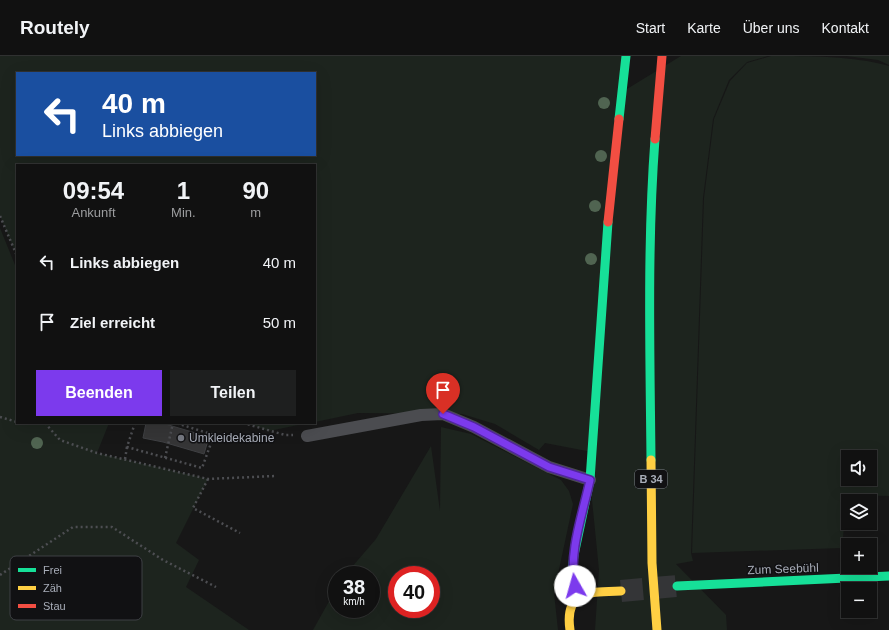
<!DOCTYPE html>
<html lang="de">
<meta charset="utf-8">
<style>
body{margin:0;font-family:Arial,sans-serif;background:#1e1f1f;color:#f1f3f6;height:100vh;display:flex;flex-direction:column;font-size:15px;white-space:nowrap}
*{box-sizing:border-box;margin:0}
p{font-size:13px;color:#9c9d9f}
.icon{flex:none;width:22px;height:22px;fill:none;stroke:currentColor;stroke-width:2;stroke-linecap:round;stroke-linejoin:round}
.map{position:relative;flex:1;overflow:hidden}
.drawer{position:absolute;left:16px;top:108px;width:300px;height:260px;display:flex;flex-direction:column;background:#111;border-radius:0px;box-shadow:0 4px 16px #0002,0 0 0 1px #303131}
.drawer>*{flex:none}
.guide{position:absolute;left:16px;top:16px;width:300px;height:84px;border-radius:0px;box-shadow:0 4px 16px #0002,0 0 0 1px #303131;background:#1a4fa0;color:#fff;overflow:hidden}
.buttons{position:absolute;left:841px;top:394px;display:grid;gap:8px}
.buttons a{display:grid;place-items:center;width:36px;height:36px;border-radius:0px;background:#111;box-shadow:0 4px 16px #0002,0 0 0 1px #303131;font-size:20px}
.speed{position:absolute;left:328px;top:510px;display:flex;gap:8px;font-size:20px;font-weight:700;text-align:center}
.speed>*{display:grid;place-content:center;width:52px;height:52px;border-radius:50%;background:#111;box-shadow:0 4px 16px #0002,0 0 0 1px #303131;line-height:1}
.speed small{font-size:10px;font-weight:400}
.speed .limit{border:6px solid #d22;background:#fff;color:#111}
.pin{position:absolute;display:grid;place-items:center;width:34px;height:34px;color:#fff;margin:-41px -17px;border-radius:50% 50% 50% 0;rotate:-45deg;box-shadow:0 0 4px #0007}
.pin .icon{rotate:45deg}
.me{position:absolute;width:44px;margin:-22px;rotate:353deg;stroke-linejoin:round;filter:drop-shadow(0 0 3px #0008)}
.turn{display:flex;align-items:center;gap:14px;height:84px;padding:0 20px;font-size:18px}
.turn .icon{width:52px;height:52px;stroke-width:2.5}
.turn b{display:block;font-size:28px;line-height:34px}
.eta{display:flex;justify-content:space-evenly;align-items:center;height:68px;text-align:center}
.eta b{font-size:24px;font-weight:600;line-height:28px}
.button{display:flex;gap:8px;margin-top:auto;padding:8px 20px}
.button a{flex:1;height:46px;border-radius:0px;background:#7c3aed;color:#fff;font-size:16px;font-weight:600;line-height:46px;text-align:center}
.button a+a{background:#1e1f1f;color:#f1f3f6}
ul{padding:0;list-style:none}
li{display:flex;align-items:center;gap:12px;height:60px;padding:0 20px}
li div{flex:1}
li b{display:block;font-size:15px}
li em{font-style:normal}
header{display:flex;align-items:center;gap:24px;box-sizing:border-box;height:56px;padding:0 20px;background:#111;border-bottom:1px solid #303131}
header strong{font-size:19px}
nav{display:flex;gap:22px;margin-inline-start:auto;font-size:14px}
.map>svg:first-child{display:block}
</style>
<header>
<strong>Routely</strong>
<nav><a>Start</a><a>Karte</a><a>Über uns</a><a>Kontakt</a></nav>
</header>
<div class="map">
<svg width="889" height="574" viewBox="0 0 889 574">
<rect width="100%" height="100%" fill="#171717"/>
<!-- green -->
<g fill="#1d241e" fill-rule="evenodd">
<path d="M0,0h626l-4,36 59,-36h87l-21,6 -18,18 -16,39 -10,79 -12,355 2,8 -17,3 50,51 1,15h-132l4,-60 -9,-90 2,-28 -47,-9 -6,7 -44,-26 -33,-10 -104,-1 -43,9v-257h-298v91l-17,-40zM17,17h298v82h-298z"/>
<path d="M771,0c38,0 83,0 118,10v430l-42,-1 -5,53 -150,5 12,-355 10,-79 16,-38 17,-18zM848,401h22v22h-22z"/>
<polygon points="846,0 889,0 889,9 878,4"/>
<polygon points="0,172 17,214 17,367 109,367 97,397 208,423 176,487 199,504 186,531 249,574 0,574"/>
<polygon points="246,367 308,367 269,375"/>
<path d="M441,371l30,7 90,46 8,11 4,13 -19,89 4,37h-245l24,-43v22h34v-34h-26l31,-36 55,-93 9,65zM397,519h34v34h-34z"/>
</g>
<!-- building -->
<polygon fill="#353536" stroke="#3f4043" points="146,367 162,367 209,381 204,398 163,386 143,382"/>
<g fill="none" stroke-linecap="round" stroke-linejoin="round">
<!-- secondary-tunnel -->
<polyline stroke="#343537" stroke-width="22" stroke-dasharray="22 11" stroke-linecap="butt" points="621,535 677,530"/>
<!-- path -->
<g stroke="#4d4e52" stroke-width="2.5" stroke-dasharray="2 3" stroke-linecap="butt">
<polyline points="0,160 17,200"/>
<polyline points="0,361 17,366"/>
<polyline points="19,367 23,367"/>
<polyline points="45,367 60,384 97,397 208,423 275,420"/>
<polyline points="135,367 127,391 202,412 214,379 176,367"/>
<polyline points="243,367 285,379 293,379"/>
<polyline points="165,402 173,367"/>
<polyline points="125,403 127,391"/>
<polyline points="208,423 193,452 240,477"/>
<polyline points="0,519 73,471 112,471 163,504 216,531"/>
</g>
<!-- lane -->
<polyline stroke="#4b4c50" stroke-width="12" points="307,380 421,359 443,358 474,371 549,411 590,424"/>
<!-- fast -->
<g stroke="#16e098" stroke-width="9">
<polyline points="619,63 626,0"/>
<path d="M651,404c-1,-107 -4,-215 4,-321"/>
<polyline points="677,530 889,520"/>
<polyline points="576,542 572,516 574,499 590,424 608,166"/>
</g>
<!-- slow -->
<g stroke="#ffcf43" stroke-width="9">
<polyline points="651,404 652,507 657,574"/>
<path d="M570,574c-6,-40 20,-38 51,-39"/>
</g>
<!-- jam -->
<g stroke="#f24e42" stroke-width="9">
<polyline points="655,83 662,0"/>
<polyline points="608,166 619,63"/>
</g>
</g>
<!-- trees -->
<g fill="#506451">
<circle cx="604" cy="47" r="6"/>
<circle cx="601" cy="100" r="6"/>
<circle cx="595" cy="150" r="6"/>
<circle cx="591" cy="203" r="6"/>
<circle cx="37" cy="387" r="6"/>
</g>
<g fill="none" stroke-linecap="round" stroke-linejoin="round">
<!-- route casing -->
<g stroke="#51269a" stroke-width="10">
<path id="route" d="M443,358l31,13 75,40 41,13c-7,33 -22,73 -15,106"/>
</g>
<!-- route -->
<use href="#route" stroke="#7c3aed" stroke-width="7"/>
</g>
<!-- markers -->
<circle fill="#757880" stroke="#111113" stroke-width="1.5" cx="181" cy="382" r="4"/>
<g text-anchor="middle" stroke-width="3" stroke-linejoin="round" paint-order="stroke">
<!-- shield labels -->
<rect fill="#111113" stroke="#7b7e86" stroke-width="1" x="635" y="414" width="32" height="18" rx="3"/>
<g font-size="11" font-weight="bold" fill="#a8adb8">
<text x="651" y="427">B 34</text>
</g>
<!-- poi labels -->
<g font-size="12" fill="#a8adb8" stroke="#111113" text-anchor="start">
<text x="189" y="386">Umkleidekabine</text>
</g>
<!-- street labels -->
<g font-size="12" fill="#a8adb8" stroke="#111113">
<text transform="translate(783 513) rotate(-2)" y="4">Zum Seebühl</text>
</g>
</g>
<!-- legend -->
<rect x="10" y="500" width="132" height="64" rx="6" fill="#111113" stroke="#3e4045" stroke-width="1"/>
<rect x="18" y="512" width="18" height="4" fill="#16e098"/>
<rect x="18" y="530" width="18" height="4" fill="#ffcf43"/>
<rect x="18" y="548" width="18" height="4" fill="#f24e42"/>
<g font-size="11" fill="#a8adb8">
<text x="43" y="518">Frei</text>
<text x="43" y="536">Zäh</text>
<text x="43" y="554">Stau</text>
</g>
</svg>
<div class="buttons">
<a><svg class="icon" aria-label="sound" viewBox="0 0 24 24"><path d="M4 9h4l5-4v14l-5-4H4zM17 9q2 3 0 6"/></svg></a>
<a><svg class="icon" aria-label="layers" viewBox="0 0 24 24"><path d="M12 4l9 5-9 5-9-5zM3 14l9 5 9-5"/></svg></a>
<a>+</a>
<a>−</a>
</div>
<div class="speed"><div>38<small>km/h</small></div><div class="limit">40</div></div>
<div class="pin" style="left:443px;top:358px;background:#d93025"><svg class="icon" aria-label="arrive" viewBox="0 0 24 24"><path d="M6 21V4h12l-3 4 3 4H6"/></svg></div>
<svg class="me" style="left:575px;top:530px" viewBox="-20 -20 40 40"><circle r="19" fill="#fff"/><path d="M0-13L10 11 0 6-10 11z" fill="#7c3aed"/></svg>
<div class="guide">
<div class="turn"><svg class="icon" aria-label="left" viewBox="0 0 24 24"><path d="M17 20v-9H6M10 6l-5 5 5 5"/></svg><div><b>40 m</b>Links abbiegen</div></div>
</div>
<section class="drawer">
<div class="eta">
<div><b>09:54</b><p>Ankunft</p></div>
<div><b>1</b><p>Min.</p></div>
<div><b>90</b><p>m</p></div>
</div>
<ul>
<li><svg class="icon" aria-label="left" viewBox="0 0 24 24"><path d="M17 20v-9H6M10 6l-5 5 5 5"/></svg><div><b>Links abbiegen</b></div><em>40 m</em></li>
<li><svg class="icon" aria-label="arrive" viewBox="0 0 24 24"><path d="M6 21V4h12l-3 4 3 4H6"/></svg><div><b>Ziel erreicht</b></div><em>50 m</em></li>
</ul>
<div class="button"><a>Beenden</a><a>Teilen</a></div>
</section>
</div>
